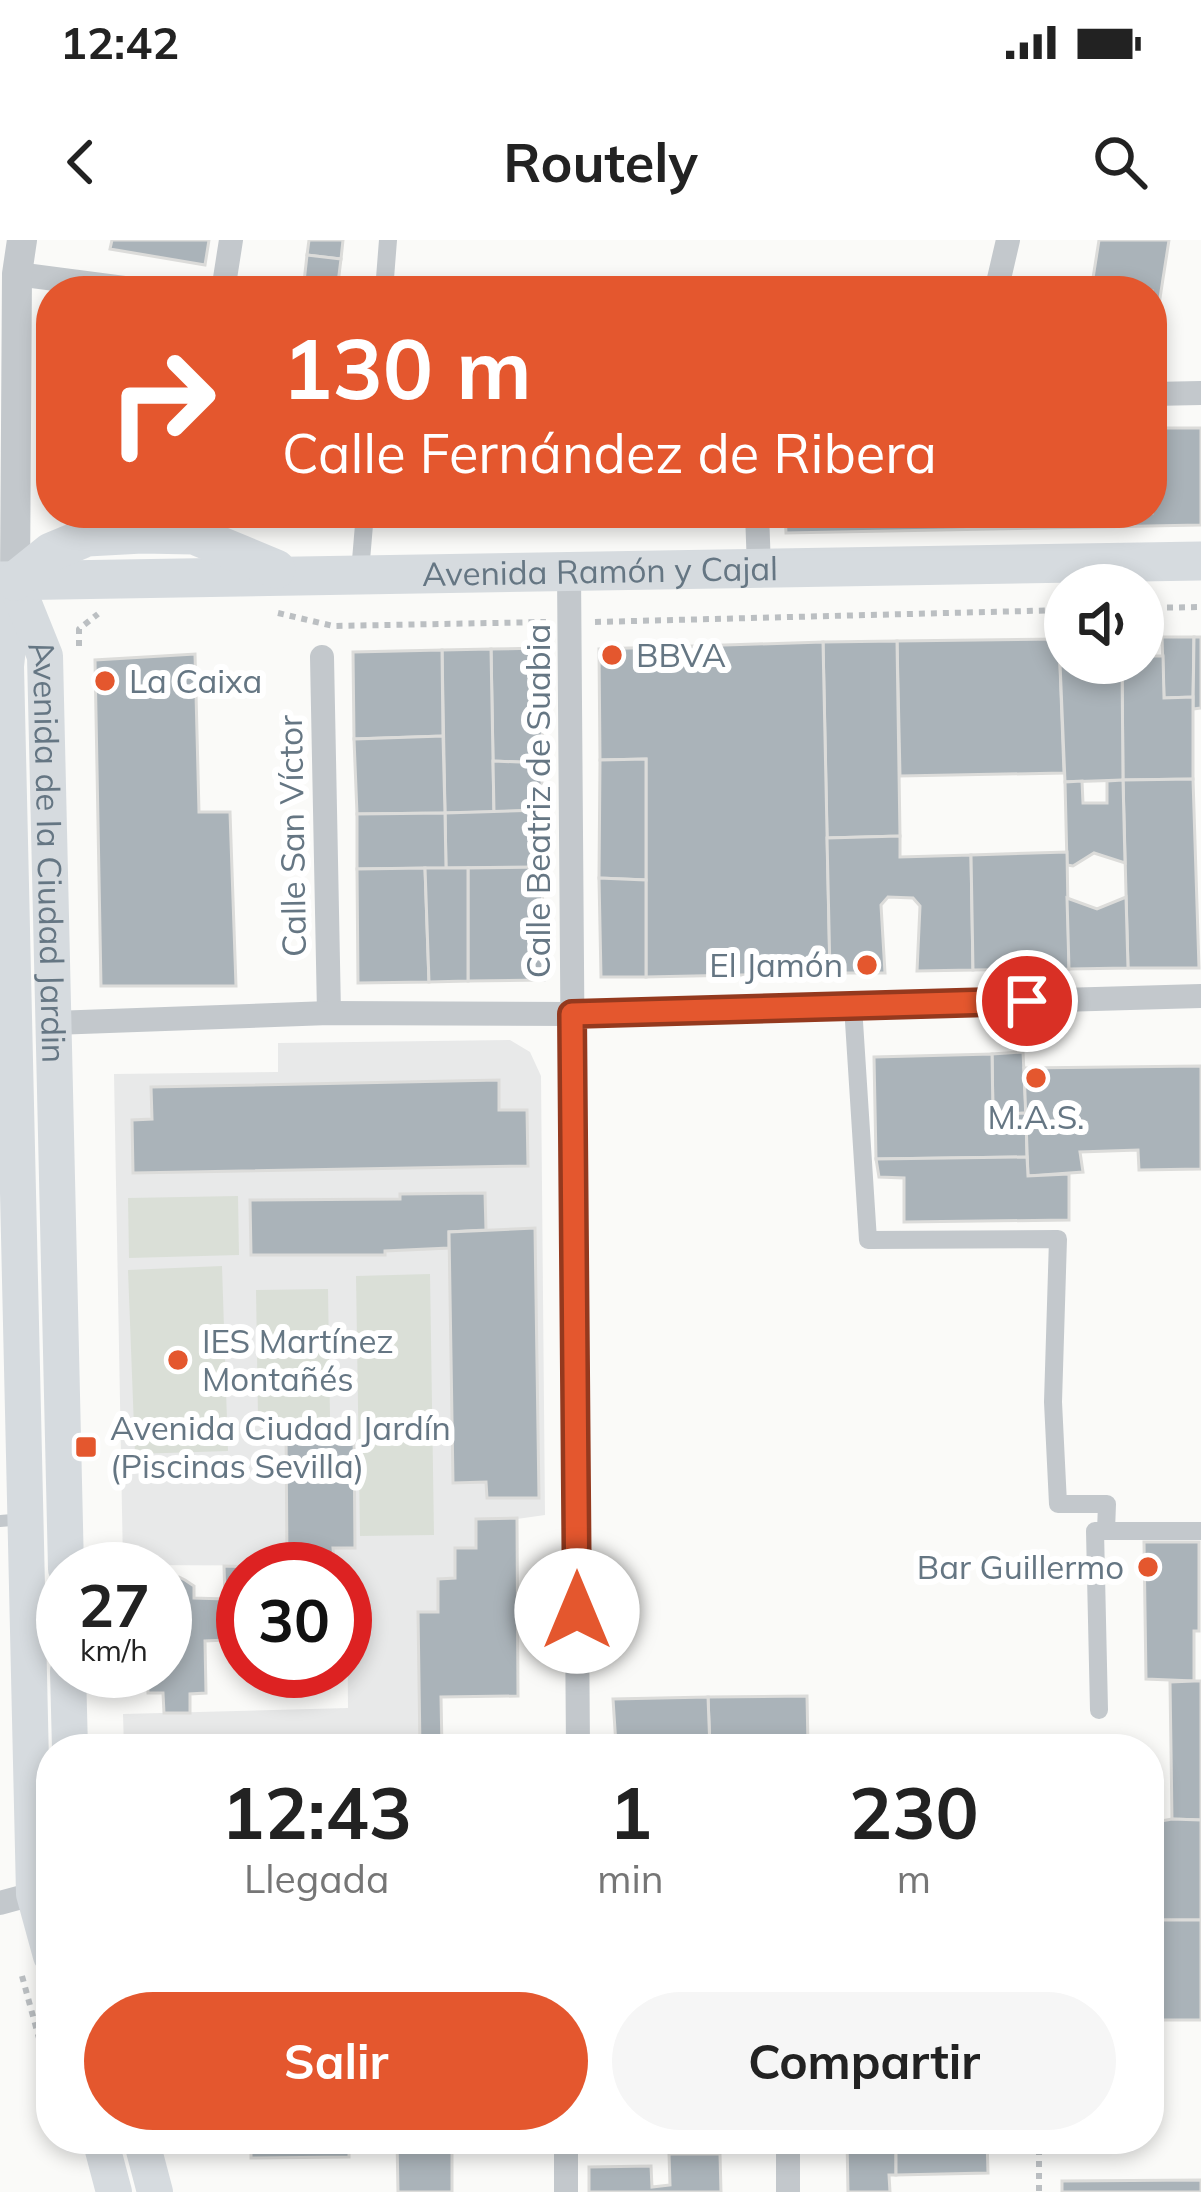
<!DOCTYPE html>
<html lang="es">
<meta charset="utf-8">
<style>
body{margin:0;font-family:Mulish,sans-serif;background:#f6f6f6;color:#222;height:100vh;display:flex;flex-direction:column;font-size:45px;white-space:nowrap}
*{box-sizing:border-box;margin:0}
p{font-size:39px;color:#767676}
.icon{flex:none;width:66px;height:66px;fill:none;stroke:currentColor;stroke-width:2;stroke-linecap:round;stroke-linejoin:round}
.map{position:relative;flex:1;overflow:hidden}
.side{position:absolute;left:36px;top:1494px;width:1128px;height:420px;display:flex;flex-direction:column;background:#fff;border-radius:48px;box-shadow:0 6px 18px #0003}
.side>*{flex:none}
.top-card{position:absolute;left:36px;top:36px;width:1131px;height:252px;border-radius:48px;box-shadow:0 6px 18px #0003;background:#e4572e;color:#fff;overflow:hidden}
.buttons{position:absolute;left:1044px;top:324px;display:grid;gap:24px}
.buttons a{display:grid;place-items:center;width:120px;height:120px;border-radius:50%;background:#fff;box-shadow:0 6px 18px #0003;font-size:60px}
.speed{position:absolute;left:36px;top:1302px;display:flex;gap:24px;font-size:60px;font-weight:700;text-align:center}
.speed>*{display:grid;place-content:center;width:156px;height:156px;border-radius:50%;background:#fff;box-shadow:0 6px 18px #0003;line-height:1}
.speed small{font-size:30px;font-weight:400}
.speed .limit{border:18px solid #d22;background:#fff;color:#111}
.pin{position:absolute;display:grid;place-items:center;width:102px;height:102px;color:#fff;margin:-51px;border:6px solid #fff;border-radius:50%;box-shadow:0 3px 12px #0007}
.me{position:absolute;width:132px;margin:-66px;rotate:0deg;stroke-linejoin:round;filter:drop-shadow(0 0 9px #0008)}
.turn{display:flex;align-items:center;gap:42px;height:252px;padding:0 48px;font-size:54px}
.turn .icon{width:156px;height:156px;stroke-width:2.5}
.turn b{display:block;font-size:84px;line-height:102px}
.eta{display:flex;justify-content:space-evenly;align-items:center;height:204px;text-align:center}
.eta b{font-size:72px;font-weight:700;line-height:84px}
.primary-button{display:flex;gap:24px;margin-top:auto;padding:24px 48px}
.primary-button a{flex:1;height:138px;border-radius:72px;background:#e4572e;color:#fff;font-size:48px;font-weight:700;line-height:138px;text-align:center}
.primary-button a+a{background:#f6f6f6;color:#222}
.status{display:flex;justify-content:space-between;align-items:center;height:84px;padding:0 60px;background:#fff;direction:ltr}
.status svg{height:33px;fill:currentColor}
header{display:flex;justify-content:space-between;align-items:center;height:156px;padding:0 48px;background:#fff;font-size:54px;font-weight:700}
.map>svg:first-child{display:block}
</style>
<div class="status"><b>12:42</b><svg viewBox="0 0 49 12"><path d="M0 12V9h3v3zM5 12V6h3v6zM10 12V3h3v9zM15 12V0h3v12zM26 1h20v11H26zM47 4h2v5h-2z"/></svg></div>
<header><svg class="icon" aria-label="back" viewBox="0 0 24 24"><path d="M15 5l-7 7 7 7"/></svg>Routely<svg class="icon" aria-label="search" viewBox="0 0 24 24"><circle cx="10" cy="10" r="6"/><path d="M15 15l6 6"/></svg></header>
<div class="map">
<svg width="1201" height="1952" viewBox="0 0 1201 1952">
<rect width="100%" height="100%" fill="#fafaf8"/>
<!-- built -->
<polygon fill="#e8e9e9" points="510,800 530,812 541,836 545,1275 517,1279 518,1456 441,1458 442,1509 124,1509 123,1474 348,1468 347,1326 123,1325 114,834 278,832 278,803"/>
<!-- green -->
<g fill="#dadfd7">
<polygon points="238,956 239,1015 129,1018 128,958"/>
<polygon points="222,1026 228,1211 135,1214 128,1030"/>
<polygon points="430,1034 434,1295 360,1296 356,1036"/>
<polygon points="328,1049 330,1178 258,1178 256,1050"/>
</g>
<!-- building -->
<g fill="#aab3b9" stroke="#dcdcda" stroke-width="3">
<polygon points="112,0 209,0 205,25 110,9"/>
<polygon points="309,0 343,0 341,19 307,15"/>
<polygon points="1099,0 1169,0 1158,71 1152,70 1152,51 1091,51"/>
<polygon points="307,15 341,19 337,51 303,51"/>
<polygon points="1152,188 1201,188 1201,285 786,293 785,273 1152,273"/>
<polygon points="1162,397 1194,397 1193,457 1164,458"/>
<polygon points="1194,397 1201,397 1201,468 1193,469"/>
<polygon points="1143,398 1151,398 1151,416 1163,416 1164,458 1193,457 1193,539 1123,540 1122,423 1143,423"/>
<polygon points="1059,399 1064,533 900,536 897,401"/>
<polygon points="1059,399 1065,399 1065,423 1122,423 1123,540 1065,542"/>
<polygon points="897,401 900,596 827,598 823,402"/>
<polygon points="823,402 830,733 646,737 646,519 600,520 599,409"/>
<polygon points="543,408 542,523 493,521 491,409"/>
<polygon points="491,409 494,572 445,573 442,410"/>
<polygon points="442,410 443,496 354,499 353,412"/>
<polygon points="195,414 199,572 230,572 236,746 101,746 95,420"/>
<polygon points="443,496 445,573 357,574 354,499"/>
<polygon points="646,519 646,640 599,638 600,520"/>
<polygon points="493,521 542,523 542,570 494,572"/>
<polygon points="1193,539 1199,728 1128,728 1123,540"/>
<polygon points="1123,540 1125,623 1094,613 1073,626 1067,625 1065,542 1082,541 1083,563 1107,563 1107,541"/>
<polygon points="542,570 542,627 446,628 445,573"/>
<polygon points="445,573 446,628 357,629 357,574"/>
<polygon points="900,596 900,617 971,615 973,730 917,731 920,666 913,658 888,657 881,665 885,733 830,733 827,598"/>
<polygon points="1067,612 1069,729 973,730 971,615"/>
<polygon points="542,627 544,740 468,741 468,628"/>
<polygon points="425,628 429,742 358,743 357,629"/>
<polygon points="425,628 468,628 468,741 429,742"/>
<polygon points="599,638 646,640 646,737 601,737"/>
<polygon points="1126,657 1128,728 1069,729 1067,658 1097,669"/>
<polygon points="1023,812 1026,873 993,875 992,814"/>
<polygon points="992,814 993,875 1026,873 1027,917 876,919 874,817"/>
<polygon points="1201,826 1201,929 1139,930 1138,910 1080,912 1083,932 1028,936 1024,828"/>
<polygon points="499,840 499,870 527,870 528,926 133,933 132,880 152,879 151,847"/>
<polygon points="1027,917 1028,936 1069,934 1069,980 904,982 904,938 879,937 876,919"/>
<polygon points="485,953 486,990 449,992 449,1008 385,1011 385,1015 251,1015 250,960 400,959 400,954"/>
<polygon points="535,988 539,1258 487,1258 486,1242 453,1243 449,992"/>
<polygon points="286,1190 354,1190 355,1308 333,1308 334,1322 287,1322"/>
<polygon points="517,1278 518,1456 441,1457 442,1509 420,1509 418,1372 438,1372 438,1339 455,1338 455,1308 476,1308 476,1279"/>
<polygon points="1144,1302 1199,1302 1199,1391 1194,1391 1194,1441 1146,1439"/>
<polygon points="224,1326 259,1327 243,1329 243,1412 227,1412 226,1400 205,1401 206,1453 190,1454 190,1473 164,1473 163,1453 148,1453 147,1431 165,1431 165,1340 179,1337 185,1340 194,1346 194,1358 225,1359"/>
<polygon points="1194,1441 1201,1441 1201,1580 1172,1579 1170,1442"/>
<polygon points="807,1456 808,1506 710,1509 708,1457"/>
<polygon points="708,1457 710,1509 616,1505 613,1459"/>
<polygon points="1172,1579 1201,1580 1201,1680 1151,1680 1150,1583"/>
<rect x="1151" y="1680" width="50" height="100"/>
<polygon points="251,1899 349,1899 349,1917 251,1918"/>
<polygon points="397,1899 452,1899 452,1952 398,1952"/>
<polygon points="847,1899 896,1899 896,1935 889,1935 890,1952 848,1952"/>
<polygon points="896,1899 987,1899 988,1933 896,1935"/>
<polygon points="669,1914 720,1914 721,1952 589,1952 589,1927 651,1926 652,1947 670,1945"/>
<polygon points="1201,1940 1201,1952 1062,1952 1062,1941"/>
</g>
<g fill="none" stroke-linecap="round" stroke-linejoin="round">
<!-- path -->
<g stroke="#bbbfc2" stroke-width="6" stroke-dasharray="6 6" stroke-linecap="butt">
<polyline points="1143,368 1201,367"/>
<polyline points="278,373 333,386 546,382"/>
<polyline points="595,382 1065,370"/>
<polyline points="79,406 79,389 98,374"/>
<polyline points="22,1736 51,1842"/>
<polyline points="1039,1909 1039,1952"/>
</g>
<!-- service -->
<polyline stroke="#c3c8cc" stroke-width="12" points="0,1281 24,1279"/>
<!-- pedestrian -->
<g stroke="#c3c8cc" stroke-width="18">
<polyline points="384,51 388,0"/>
<polyline points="360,332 365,273"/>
<polyline points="853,766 868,1000 1058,999 1053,1162 1058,1264 1107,1264 1106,1291"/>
<polyline points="1099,1470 1095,1291 1201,1291"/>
</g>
<!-- minor -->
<g stroke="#c3c8cc" stroke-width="24">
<polyline points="17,34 147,51"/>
<polyline points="223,51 231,0"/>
<polyline points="992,51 998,43 1008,0"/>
<polyline points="1152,154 1201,153"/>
<polyline points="757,273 759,328"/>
<polyline points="569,332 578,1509"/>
<polyline points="322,417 329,773"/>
<polyline points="53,783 329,773 572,774 1201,756"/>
<polyline points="0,1663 44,1651"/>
<polyline points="788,1899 788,1952"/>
<polyline points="566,1952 566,1899"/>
</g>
<!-- tertiary -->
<polyline stroke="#c3c8cc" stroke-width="30" points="15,341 17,34 22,0"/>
<!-- secondary -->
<g stroke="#d6dbdf" stroke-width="36">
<polyline points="15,341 6,426 34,1654 51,1716"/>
<path id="s1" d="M16,344l29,72 21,913"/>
<polyline points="68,1431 70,1509"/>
<polyline points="100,1899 114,1952"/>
<polyline points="141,1899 155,1952"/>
</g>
<!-- primary -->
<g stroke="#d6dbdf" stroke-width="39">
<path id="s2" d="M0,341l1201,-20"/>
<polyline points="15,341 51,312 87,297 142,294 194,295 276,329"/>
</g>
</g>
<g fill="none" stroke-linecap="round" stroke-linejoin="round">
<!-- route casing -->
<g stroke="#94391e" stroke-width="30">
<polyline id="route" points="577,1371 572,774 1027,761"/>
</g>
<!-- route -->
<use href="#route" stroke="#e4572e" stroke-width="21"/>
</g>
<!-- markers -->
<g fill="#e4572e" stroke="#fff" stroke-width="4.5">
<circle cx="612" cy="415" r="12"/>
<circle cx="105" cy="441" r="12"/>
<circle cx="867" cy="725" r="12"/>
<circle cx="1036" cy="838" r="12"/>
<circle cx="178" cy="1120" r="12"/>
<rect x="74" y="1195" width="24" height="24" rx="6"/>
<circle cx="1148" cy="1327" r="12"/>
</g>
<g text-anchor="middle" stroke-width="12" stroke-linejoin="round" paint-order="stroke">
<!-- street labels -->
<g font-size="33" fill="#657683" stroke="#fff">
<text dy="12" stroke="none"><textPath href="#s2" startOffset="600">Avenida Ramón y Cajal</textPath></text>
<text transform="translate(538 561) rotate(-90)" y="12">Calle Beatriz de Suabia</text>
<text transform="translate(292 596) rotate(-91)" y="12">Calle San Víctor</text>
<text dy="12" stroke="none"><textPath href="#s1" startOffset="273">Avenida de la Ciudad Jardin</textPath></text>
</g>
<!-- poi labels -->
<g font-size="33" fill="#657683" stroke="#fff" text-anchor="start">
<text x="636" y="427">BBVA</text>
<text x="129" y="453">La Caixa</text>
<text x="843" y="737" text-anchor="end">El Jamón</text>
<text x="1036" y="889" text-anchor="middle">M.A.S.</text>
<text x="202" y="1113">IES Martínez<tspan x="202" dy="38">Montañés</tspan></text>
<text x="110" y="1200">Avenida Ciudad Jardín<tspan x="110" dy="38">(Piscinas Sevilla)</tspan></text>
<text x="1124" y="1339" text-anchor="end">Bar Guillermo</text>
</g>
</g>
</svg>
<div class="buttons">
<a><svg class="icon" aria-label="sound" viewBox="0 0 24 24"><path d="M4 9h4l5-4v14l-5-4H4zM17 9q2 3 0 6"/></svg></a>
</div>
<div class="speed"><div>27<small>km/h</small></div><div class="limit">30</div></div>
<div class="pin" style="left:1027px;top:761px;background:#d93025"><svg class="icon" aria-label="arrive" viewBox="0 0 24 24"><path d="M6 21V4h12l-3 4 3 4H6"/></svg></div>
<svg class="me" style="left:577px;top:1371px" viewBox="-20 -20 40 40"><circle r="19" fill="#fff"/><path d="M0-13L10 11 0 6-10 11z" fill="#e4572e"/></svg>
<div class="top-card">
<div class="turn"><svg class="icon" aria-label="right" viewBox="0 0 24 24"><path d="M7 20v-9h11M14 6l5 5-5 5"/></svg><div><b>130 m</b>Calle Fernández de Ribera</div></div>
</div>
<section class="side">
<div class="eta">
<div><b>12:43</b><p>Llegada</p></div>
<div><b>1</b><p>min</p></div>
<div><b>230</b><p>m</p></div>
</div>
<div class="primary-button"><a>Salir</a><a>Compartir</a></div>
</section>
</div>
